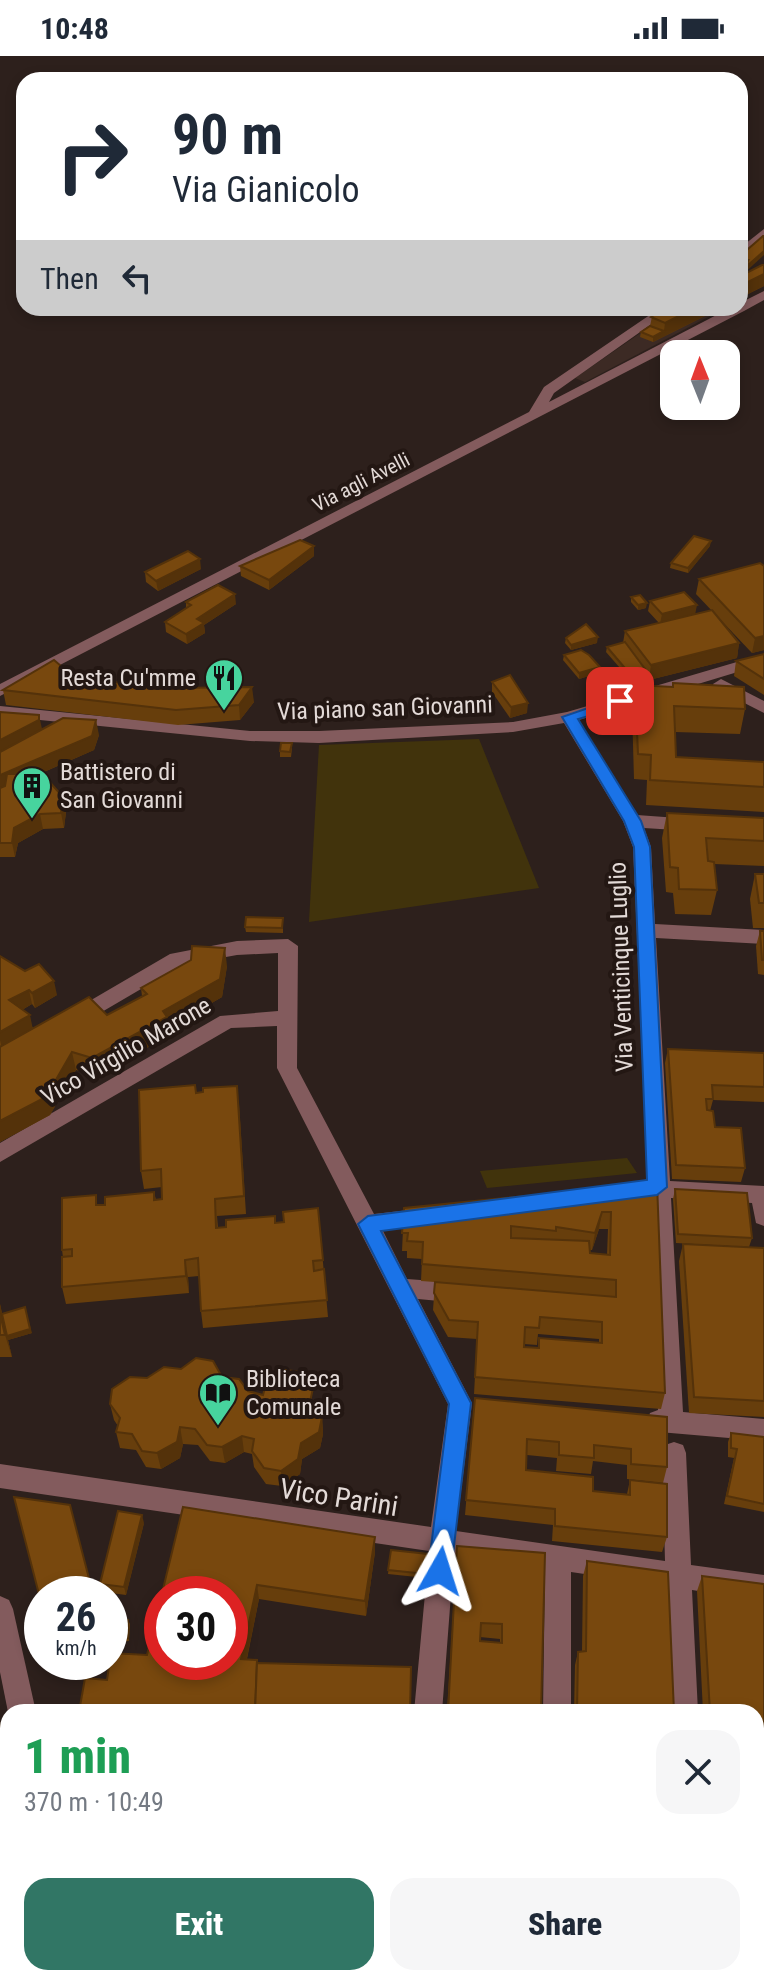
<!DOCTYPE html>
<meta charset="utf-8">
<style>
body{margin:0;font-family:"Roboto Condensed",sans-serif;background:#f6f6f7;color:#1f2937;height:100vh;display:flex;flex-direction:column;font-size:30px;white-space:nowrap}
*{box-sizing:border-box;margin:0}
p{font-size:26px;color:#747a83}
.icon{flex:none;width:44px;height:44px;fill:none;stroke:currentColor;stroke-width:2;stroke-linecap:round;stroke-linejoin:round}
.map{position:relative;flex:1;overflow:hidden}
.side{position:absolute;left:0px;top:1648px;width:764px;height:282px;display:flex;flex-direction:column;background:#fff;border-radius:24px 24px 0 0;box-shadow:0 4px 12px #0003}
.side>*{flex:none}
.banner{position:absolute;left:16px;top:16px;width:732px;height:244px;border-radius:24px;box-shadow:0 4px 12px #0003;background:#fff;color:#1f2937;overflow:hidden}
.needle{width:52px;rotate:359deg}
.buttons{position:absolute;left:660px;top:284px;display:grid;gap:16px}
.buttons a{display:grid;place-items:center;width:80px;height:80px;border-radius:16px;background:#fff;box-shadow:0 4px 12px #0003;font-size:40px}
.speed{position:absolute;left:24px;top:1520px;display:flex;gap:16px;font-size:40px;font-weight:700;text-align:center}
.speed>*{display:grid;place-content:center;width:104px;height:104px;border-radius:50%;background:#fff;box-shadow:0 4px 12px #0003;line-height:1}
.speed small{font-size:20px;font-weight:400}
.speed .limit{border:12px solid #d22;background:#fff;color:#111}
.pin{position:absolute;display:grid;place-items:center;width:68px;height:68px;color:#fff;margin:-34px;border-radius:16px;box-shadow:0 4px 12px #0006}
.me{position:absolute;width:88px;margin:-44px;rotate:6deg;stroke-linejoin:round;filter:drop-shadow(0 0 6px #0008)}
.turn{display:flex;align-items:center;gap:28px;height:168px;padding:0 24px;font-size:36px}
.turn .icon{width:104px;height:104px;stroke-width:2.5}
.turn b{display:block;font-size:56px;line-height:68px}
.then{display:flex;align-items:center;height:76px;padding:0 24px;background:#0003;gap:16px;font-size:30px}
.round{display:grid;place-items:center;flex:none;width:84px;height:84px;border-radius:24px;background:#f6f6f7}
.headline{display:flex;align-items:center;justify-content:space-between;height:136px;padding:0 24px}
h1{font-size:48px;font-weight:800;line-height:60px;color:#1e9e55}
.action{display:flex;gap:16px;margin-top:auto;padding:16px 24px}
.action a{flex:1;height:92px;border-radius:24px;background:#317665;color:#fff;font-size:32px;font-weight:800;line-height:92px;text-align:center}
.action a+a{background:#f6f6f7;color:#1f2937}
.status{display:flex;justify-content:space-between;align-items:center;height:56px;padding:0 40px;background:#fff;direction:ltr}
.status svg{height:22px;fill:currentColor}
.map>svg:first-child{display:block}
</style>
<div class="status"><b>10:48</b><svg viewBox="0 0 49 12"><path d="M0 12V9h3v3zM5 12V6h3v6zM10 12V3h3v9zM15 12V0h3v12zM26 1h20v11H26zM47 4h2v5h-2z"/></svg></div>
<div class="map">
<svg width="764" height="1929" viewBox="0 0 764 1929">
<rect width="100%" height="100%" fill="#2d201c"/>
<!-- built -->
<polygon fill="#3c2a24" points="677,252 725,252 585,326 575,322"/>
<!-- green -->
<g fill="#41330c">
<polygon points="479,683 539,832 309,866 319,689"/>
<polygon points="627,1102 637,1117 487,1132 480,1115"/>
<polygon points="8,1890 8,1922 598,1922 597,1929 7,1929 0,1898"/>
</g>
<g fill="none" stroke-linecap="round" stroke-linejoin="round">
<!-- pedestrian -->
<polygon fill="#835b5d" fill-rule="evenodd" points="102,1922 126,1922 128,1929 104,1929"/>
<!-- minor -->
<g fill="#835b5d" fill-rule="evenodd">
<polygon points="764,173 764,183 740,202 740,192"/>
<polygon points="764,235 764,244 744,255 0,640 0,628 529,356 544,331 660,252 674,252 554,337 549,346 730,252 740,252 740,247"/>
<polygon points="764,598 764,608 579,664 637,759 692,763 701,769 692,775 644,772 651,791 655,868 764,874 764,888 656,882 670,1125 764,1130 764,1170 756,1167 752,1147 671,1142 683,1356 764,1363 764,1385 659,1376 650,1373 647,1365 650,1357 658,1354 649,1141 637,1138 634,1132 637,1126 648,1123 633,791 623,765 564,667 513,676 319,687 250,685 0,660 0,650 250,675 319,675 513,666 567,656"/>
<polygon points="721,623 764,645 764,657 715,632 713,628"/>
<polygon points="288,883 298,890 297,1012 374,1158 427,1152 435,1155 438,1161 435,1167 383,1175 407,1223 461,1227 469,1230 472,1237 469,1244 461,1247 418,1243 472,1347 456,1475 665,1505 662,1397 665,1389 674,1386 683,1389 686,1397 691,1509 764,1519 764,1545 692,1534 698,1656 670,1656 666,1530 571,1516 571,1656 543,1656 545,1512 454,1499 442,1656 414,1656 429,1495 0,1432 0,1408 431,1471 448,1348 277,1012 277,970 231,972 0,1106 0,1087 220,960 278,955 278,897 237,899 182,909 83,967 69,967 66,962 69,957 170,898 237,885"/>
</g>
<!-- tertiary -->
<g fill="#835b5d" fill-rule="evenodd">
<polygon points="0,1540 9,1544 13,1553 36,1656 8,1656 0,1616"/>
<rect x="756" y="1790" width="8" height="28"/>
<polygon points="8,1800 8,1839 0,1842 0,1803"/>
</g>
</g>
<!-- wall -->
<g fill="#673e0c" fill-rule="evenodd">
<polygon points="740,200 746,217 764,209 764,230 746,239 740,236"/>
<polygon points="653,256 709,258 653,286 640,281 641,276 650,270"/>
<polygon points="710,490 688,517 670,512 671,507"/>
<polygon points="314,500 269,534 241,520 240,510"/>
<polygon points="764,510 764,594 752,597 696,538 699,523"/>
<polygon points="201,513 158,535 146,526 145,516"/>
<polygon points="631,541 646,552 638,554 631,546"/>
<polygon points="650,545 695,558 739,587 737,602 649,624 645,618 633,621 633,627 624,629 615,618 615,613 620,612 606,596 607,591 623,587 625,575 659,567 648,555"/>
<polygon points="186,546 236,548 204,569 205,577 187,588 166,576 165,566 186,552"/>
<polygon points="566,582 597,587 571,594 565,587"/>
<polygon points="764,598 764,639 734,620 736,605"/>
<polygon points="564,599 599,617 579,623 563,604"/>
<polygon points="76,623 95,624 254,646 240,664 178,669 6,649 3,634"/>
<polygon points="492,626 527,657 510,662 492,636"/>
<polygon points="673,627 745,653 740,678 675,676 676,701 764,706 764,756 646,749 647,724 634,723 632,654 635,629 672,631"/>
<polygon points="0,656 42,673 99,679 94,694 35,720 63,741 66,756 64,772 43,773 18,787 15,801 0,801"/>
<polygon points="292,692 291,701 280,701 280,695"/>
<polygon points="667,757 764,762 764,810 714,808 717,834 711,859 675,858 673,837 666,836 662,782"/>
<polygon points="755,818 764,818 764,872 753,872 750,843"/>
<polygon points="283,862 283,877 246,876 245,871"/>
<polygon points="760,875 764,875 764,919 758,918 756,890"/>
<polygon points="0,900 57,939 35,952 32,948 22,954 33,972 107,959 142,940 141,932 227,910 222,941 169,972 170,979 96,1020 76,1014 50,1059 0,1086"/>
<polygon points="668,993 764,997 764,1046 713,1044 710,1055 715,1071 745,1112 741,1126 672,1123 665,1007"/>
<polygon points="196,1036 239,1048 246,1158 217,1160 218,1172 284,1166 318,1152 328,1261 203,1272 201,1255 199,1220 188,1221 189,1237 66,1248 62,1231 63,1201 62,1194 99,1149 105,1149 154,1136 156,1144 162,1143 162,1131 144,1133 141,1115"/>
<path d="M657,1127l8,210 -4,16 -187,-15 3,-55 -29,-2 -15,-27 2,-28 -14,-1 1,-22 -15,-1v-7h-5l2,-43zM599,1173h9l-1,26 -17,-2 -1,-3h3zM538,1278l61,5v4l-60,-5 -1,10 -14,-1v-3l13,1z"/>
<polygon points="675,1133 752,1182 749,1191 676,1187 673,1143"/>
<polygon points="683,1188 764,1192 764,1361 689,1357 679,1205"/>
<polygon points="0,1248 2,1258 32,1277 8,1284 12,1301 0,1301"/>
<polygon points="222,1321 248,1335 313,1350 322,1361 323,1378 320,1392 302,1403 300,1418 282,1430 266,1428 254,1411 252,1398 244,1396 225,1407 210,1405 198,1389 183,1388 180,1402 161,1413 146,1411 136,1394 120,1392 116,1376 118,1370 114,1364 110,1348 147,1322"/>
<polygon points="475,1342 667,1361 667,1411 663,1427 627,1423 627,1409 593,1405 591,1418 556,1415 557,1402 527,1399 526,1414 593,1435 627,1438 630,1424 667,1481 662,1496 552,1485 553,1469 465,1459"/>
<polygon points="731,1377 764,1381 764,1456 724,1448 734,1402 728,1401 728,1386"/>
<polygon points="183,1451 375,1496 366,1560 259,1543 247,1603 257,1607 107,1624 147,1599"/>
<polygon points="144,1467 126,1539 103,1536 100,1528"/>
<path d="M457,1490l88,7 -4,159h-94zM480,1581l20,2v4l-20,-2z"/>
<polygon points="391,1494 428,1498 426,1522 388,1518"/>
<polygon points="587,1505 674,1656 574,1656 575,1609 578,1596 582,1595 583,1520"/>
<polygon points="702,1520 764,1528 764,1772 756,1771 756,1656 703,1656 697,1535"/>
<polygon points="128,1564 130,1568 129,1585 110,1587 110,1565"/>
<polygon points="756,1818 764,1818 764,1875 758,1875 764,1929 720,1929 719,1922 756,1922"/>
<polygon points="599,1922 624,1922 624,1929 598,1929"/>
</g>
<!-- shaded-wall -->
<g fill="#54320a">
<polygon points="764,195 764,199 740,221 740,210"/>
<polygon points="764,218 764,230 746,239 748,226"/>
<polygon points="695,252 710,252 709,258 653,286 653,281 664,275 665,267"/>
<polygon points="711,485 710,490 688,517 688,512"/>
<polygon points="314,490 314,500 269,534 269,524"/>
<polygon points="200,503 201,513 158,535 156,525"/>
<polygon points="235,538 236,548 204,569 205,577 187,588 186,578 197,563"/>
<polygon points="647,547 646,552 638,554 638,549"/>
<polygon points="697,549 695,559 660,568 662,558"/>
<polygon points="764,580 764,594 752,597 755,582"/>
<polygon points="598,581 597,587 571,594 571,589"/>
<polygon points="739,587 737,602 649,624 651,609"/>
<polygon points="600,611 599,617 579,623 579,617"/>
<polygon points="645,613 645,618 629,622 630,617"/>
<polygon points="634,622 633,627 624,629 624,624"/>
<polygon points="252,631 254,646 240,664 239,649"/>
<polygon points="528,647 527,657 510,662 511,651"/>
<polygon points="39,659 42,673 0,700 0,684"/>
<polygon points="96,664 99,679 94,694 0,735 0,719"/>
<polygon points="63,741 66,756 64,772 61,757"/>
<polygon points="40,758 43,773 18,787 15,801 12,787 14,772"/>
<polygon points="225,892 227,910 222,941 169,972 170,979 96,1020 92,1002 163,955"/>
<polygon points="54,925 57,939 35,952 32,937"/>
<polygon points="29,934 32,948 13,959 9,944"/>
<polygon points="30,959 33,974 2,992 0,984 0,976"/>
<polygon points="72,996 76,1014 50,1059 0,1086 0,1065"/>
<polygon points="602,1156 599,1173 592,1194 595,1177"/>
<polygon points="185,1204 188,1221 189,1237 186,1220"/>
<polygon points="0,1248 7,1279 25,1251 32,1277 8,1284 12,1301 5,1279 0,1258"/>
<polygon points="322,1361 323,1378 320,1392 302,1403 300,1418 282,1430 281,1415 301,1387"/>
<polygon points="180,1371 183,1388 180,1402 161,1413 157,1397"/>
<polygon points="242,1380 244,1396 225,1407 222,1391"/>
<polygon points="142,1459 144,1467 126,1539 124,1531"/>
<polygon points="375,1481 375,1496 366,1560 365,1545"/>
<polygon points="257,1529 259,1543 244,1616 241,1603"/>
<polygon points="0,1665 8,1712 8,1727 0,1704"/>
<polygon points="8,1746 8,1759 0,1774 0,1761"/>
</g>
<!-- building -->
<g fill="#78480e" stroke="#54320a" stroke-width="2" fill-rule="evenodd">
<polygon points="763,180 764,180 764,195 747,210 748,204 740,202 740,200"/>
<polygon points="740,202 748,204 740,210"/>
<polygon points="762,209 764,209 764,218 748,226 740,222 740,220"/>
<polygon points="659,252 695,252 665,267 651,261 657,257 653,256"/>
<polygon points="650,270 664,275 653,281 641,276"/>
<polygon points="694,480 711,485 688,512 671,507"/>
<polygon points="300,484 314,490 269,524 240,510"/>
<polygon points="188,495 200,503 156,525 145,516"/>
<polygon points="760,507 764,510 764,580 755,582 699,523"/>
<polygon points="218,529 235,538 197,563 204,567 186,578 165,566 191,549 186,546"/>
<polygon points="684,536 697,549 662,558 650,545"/>
<polygon points="640,539 647,547 638,549 631,541"/>
<polygon points="712,554 739,587 651,609 625,575"/>
<polygon points="586,568 598,581 571,589 566,582"/>
<polygon points="625,586 645,613 630,617 634,622 624,624 615,613 624,611 607,591"/>
<polygon points="581,594 589,599 600,611 579,617 564,599"/>
<polygon points="764,598 764,623 736,605"/>
<polygon points="54,604 76,623 84,618 95,624 173,632 252,631 239,649 176,654 3,634"/>
<polygon points="510,619 528,647 511,651 492,626"/>
<polygon points="673,627 744,631 745,653 674,650 676,701 764,706 764,731 650,724 651,699 638,698 635,629 673,631"/>
<polygon points="0,656 39,659 39,664 0,684"/>
<polygon points="63,662 96,664 92,680 0,719 0,696"/>
<polygon points="281,687 292,687 290,696 280,695"/>
<polygon points="7,718 27,718 47,723 63,741 61,757 40,758 14,772 12,787 0,787 0,732 5,730"/>
<polygon points="667,757 764,762 764,785 706,782 708,805 714,806 717,834 679,833 678,812 670,811"/>
<polygon points="755,818 764,818 764,847 759,847"/>
<polygon points="246,861 283,862 282,872 245,871"/>
<polygon points="760,875 764,875 764,904 762,904"/>
<polygon points="192,890 225,892 220,923 163,955 167,961 92,1002 72,996 46,1041 0,1065 0,991 89,941 107,959 147,938 141,932 191,904"/>
<polygon points="0,900 25,915 39,908 54,925 32,937 29,934 9,944 30,959 0,976"/>
<polygon points="668,993 764,997 764,1031 712,1029 713,1043 706,1043 707,1054 713,1055 715,1071 741,1072 745,1112 676,1109"/>
<polygon points="195,1029 196,1037 203,1036 203,1032 237,1030 244,1140 215,1143 216,1172 226,1171 226,1164 275,1160 275,1167 284,1166 283,1156 318,1152 323,1204 313,1205 314,1215 324,1213 327,1244 201,1255 198,1202 185,1204 186,1220 62,1231 62,1201 72,1200 72,1193 62,1194 62,1142 96,1139 96,1149 105,1149 105,1141 154,1136 154,1144 162,1143 161,1113 141,1115 139,1034"/>
<path d="M657,1127l8,210 -190,-16 3,-55 -29,-2 -15,-27 1,-11 181,15v-17l-194,-16 1,-22 -16,-1 1,-8h-6l2,-25zM602,1156h9l-1,43 -20,-2 -1,-12 -78,-3v-12l45,5v-4l39,6zM540,1261l62,5v21l-63,-5v10l-15,-1 1,-20 14,1z"/>
<polygon points="675,1133 747,1137 752,1182 678,1178"/>
<polygon points="683,1188 764,1192 764,1345 694,1341"/>
<polygon points="25,1251 30,1273 7,1280 2,1258"/>
<polygon points="0,1258 5,1279 0,1279"/>
<polygon points="196,1302 213,1305 222,1321 239,1323 248,1335 263,1339 267,1325 286,1314 301,1316 313,1332 310,1346 322,1361 319,1376 301,1387 298,1403 281,1415 264,1412 252,1395 254,1383 242,1380 222,1391 207,1389 195,1373 180,1371 177,1386 157,1397 142,1395 132,1378 116,1376 120,1362 110,1348 112,1333 130,1321 147,1322 164,1311 181,1313"/>
<polygon points="475,1342 667,1361 667,1411 631,1408 631,1393 594,1389 594,1402 559,1399 559,1386 527,1383 526,1414 593,1421 593,1435 630,1439 630,1424 667,1428 667,1481 555,1470 555,1453 466,1444"/>
<polygon points="731,1377 764,1381 764,1448 727,1440 737,1393 731,1392"/>
<polygon points="14,1441 70,1449 93,1538 42,1538 42,1550"/>
<path d="M183,1451l192,30 -10,64 -108,-16 -16,74 16,1 -2,52h-176l6,-34 22,2 4,-27 36,2zM162,1538h68v68h-68z"/>
<polygon points="118,1455 142,1459 124,1531 100,1528"/>
<path d="M457,1490l88,7 -4,159h-93zM481,1567l21,1v19l-22,-2z"/>
<polygon points="391,1494 428,1498 426,1518 388,1514"/>
<polygon points="587,1505 668,1516 674,1656 577,1656 578,1596 586,1595"/>
<polygon points="702,1520 764,1528 764,1759 756,1759 756,1656 710,1656"/>
<polygon points="128,1564 128,1582 110,1583 110,1565"/>
<polygon points="257,1607 411,1611 410,1656 255,1656"/>
<polygon points="2,1690 8,1727 8,1746 0,1761 0,1692"/>
<polygon points="756,1818 764,1818 764,1865 756,1864"/>
<polygon points="756,1865 764,1902 764,1929 728,1929 727,1922 756,1922"/>
<rect x="602" y="1922" width="22" height="7"/>
</g>
<!-- route -->
<polygon fill="#1a73e8" stroke="#114b97" stroke-width="2" points="620,641 626,642 626,649 578,663 641,765 650,791 667,1131 657,1139 381,1175 471,1347 451,1515 448,1523 440,1526 432,1523 428,1515 449,1348 358,1168 368,1160 647,1124 634,791 624,765 562,661"/>
<!-- icons -->
<defs>
<g id="restaurant-pin" transform="scale(2)"><path d="M0 17L-7.5 6A9.5 9.5 0 1 1 7.5 6Z" fill="#47d49e" stroke="#231713"/><path d="M-5-6h1v4h1v-4h1v4h1v-4h1v5L-1.5 .5V6h-2V.5L-5-1ZM5-6V6H3V1.5H1.5Q1.5-4 5-6Z" fill="#111"/></g>
<g id="building-pin" transform="scale(2)"><path d="M0 17L-7.5 6A9.5 9.5 0 1 1 7.5 6Z" fill="#47d49e" stroke="#231713"/><path d="M-4-6H4V6H1V3H-1V6H-4ZM-2.5-4.3h1.7v1.8h-1.7ZM.8-4.3h1.7v1.8H.8ZM-2.5-1h1.7V.8h-1.7ZM.8-1h1.7V.8H.8Z" fill="#111"/></g>
<g id="library-pin" transform="scale(2)"><path d="M0 17L-7.5 6A9.5 9.5 0 1 1 7.5 6Z" fill="#47d49e" stroke="#231713"/><path d="M-6-4Q-3-5.5-.7-3.5V5Q-3 3-6 4ZM6-4Q3-5.5 .7-3.5V5Q3 3 6 4Z" fill="#111"/></g>
</defs>
<g fill-rule="evenodd">
<use href="#restaurant-pin" x="224" y="622"/>
<use href="#building-pin" x="32" y="730"/>
<use href="#library-pin" x="218" y="1337"/>
</g>
<g text-anchor="middle" stroke-width="8" stroke-linejoin="round" paint-order="stroke">
<!-- far-street labels -->
<g font-size="20" fill="#e3dad7" stroke="#231713">
<text transform="translate(361 426) rotate(-27)" y="7">Via agli Avelli</text>
</g>
<!-- poi labels -->
<g font-size="24" fill="#e3dad7" stroke="#231713" text-anchor="start">
<text x="196" y="630" text-anchor="end">Resta Cu'mme</text>
<text x="60" y="724">Battistero di<tspan x="60" dy="28">San Giovanni</tspan></text>
<text x="246" y="1331">Biblioteca<tspan x="246" dy="28">Comunale</tspan></text>
</g>
<!-- street labels -->
<g font-size="24" fill="#e3dad7" stroke="#231713">
<text transform="translate(385 652) rotate(-2)" y="8">Via piano san Giovanni</text>
<text transform="translate(621 911) rotate(-92)" y="8">Via Venticinque Luglio</text>
<text transform="translate(126 995) rotate(-30)" y="8">Vico Virgilio Marone</text>
</g>
<!-- near-street labels -->
<g font-size="28" fill="#e3dad7" stroke="#231713">
<text transform="translate(339 1441) rotate(9)" y="10">Vico Parini</text>
</g>
</g>
</svg>
<div class="buttons">
<a><svg class="needle" viewBox="-14 -14 28 28"><path d="M0-13l5 13h-10z" fill="#e53935"/><path d="M0 13l5-13h-10z" fill="#747a83"/></svg></a>
</div>
<div class="speed"><div>26<small>km/h</small></div><div class="limit">30</div></div>
<div class="pin" style="left:620px;top:645px;background:#d93025"><svg class="icon" aria-label="arrive" viewBox="0 0 24 24"><path d="M6 21V4h12l-3 4 3 4H6"/></svg></div>
<svg class="me" style="left:440px;top:1515px" viewBox="-20 -20 40 40"><path d="M0-17L14 15 0 8-14 15z" fill="#1a73e8" stroke="#fff" stroke-width="4"/></svg>
<div class="banner">
<div class="turn"><svg class="icon" aria-label="right" viewBox="0 0 24 24"><path d="M7 20v-9h11M14 6l5 5-5 5"/></svg><div><b>90 m</b>Via Gianicolo</div></div>
<div class="then">Then<svg class="icon" aria-label="left" viewBox="0 0 24 24"><path d="M17 20v-9H6M10 6l-5 5 5 5"/></svg></div>
</div>
<section class="side">
<div class="headline"><div><h1>1 min</h1><p>370 m · 10:49</p></div><a class="round"><svg class="icon" aria-label="close" viewBox="0 0 24 24"><path d="M6 6l12 12M18 6L6 18"/></svg></a></div>
<div class="action"><a>Exit</a><a>Share</a></div>
</section>
</div>
